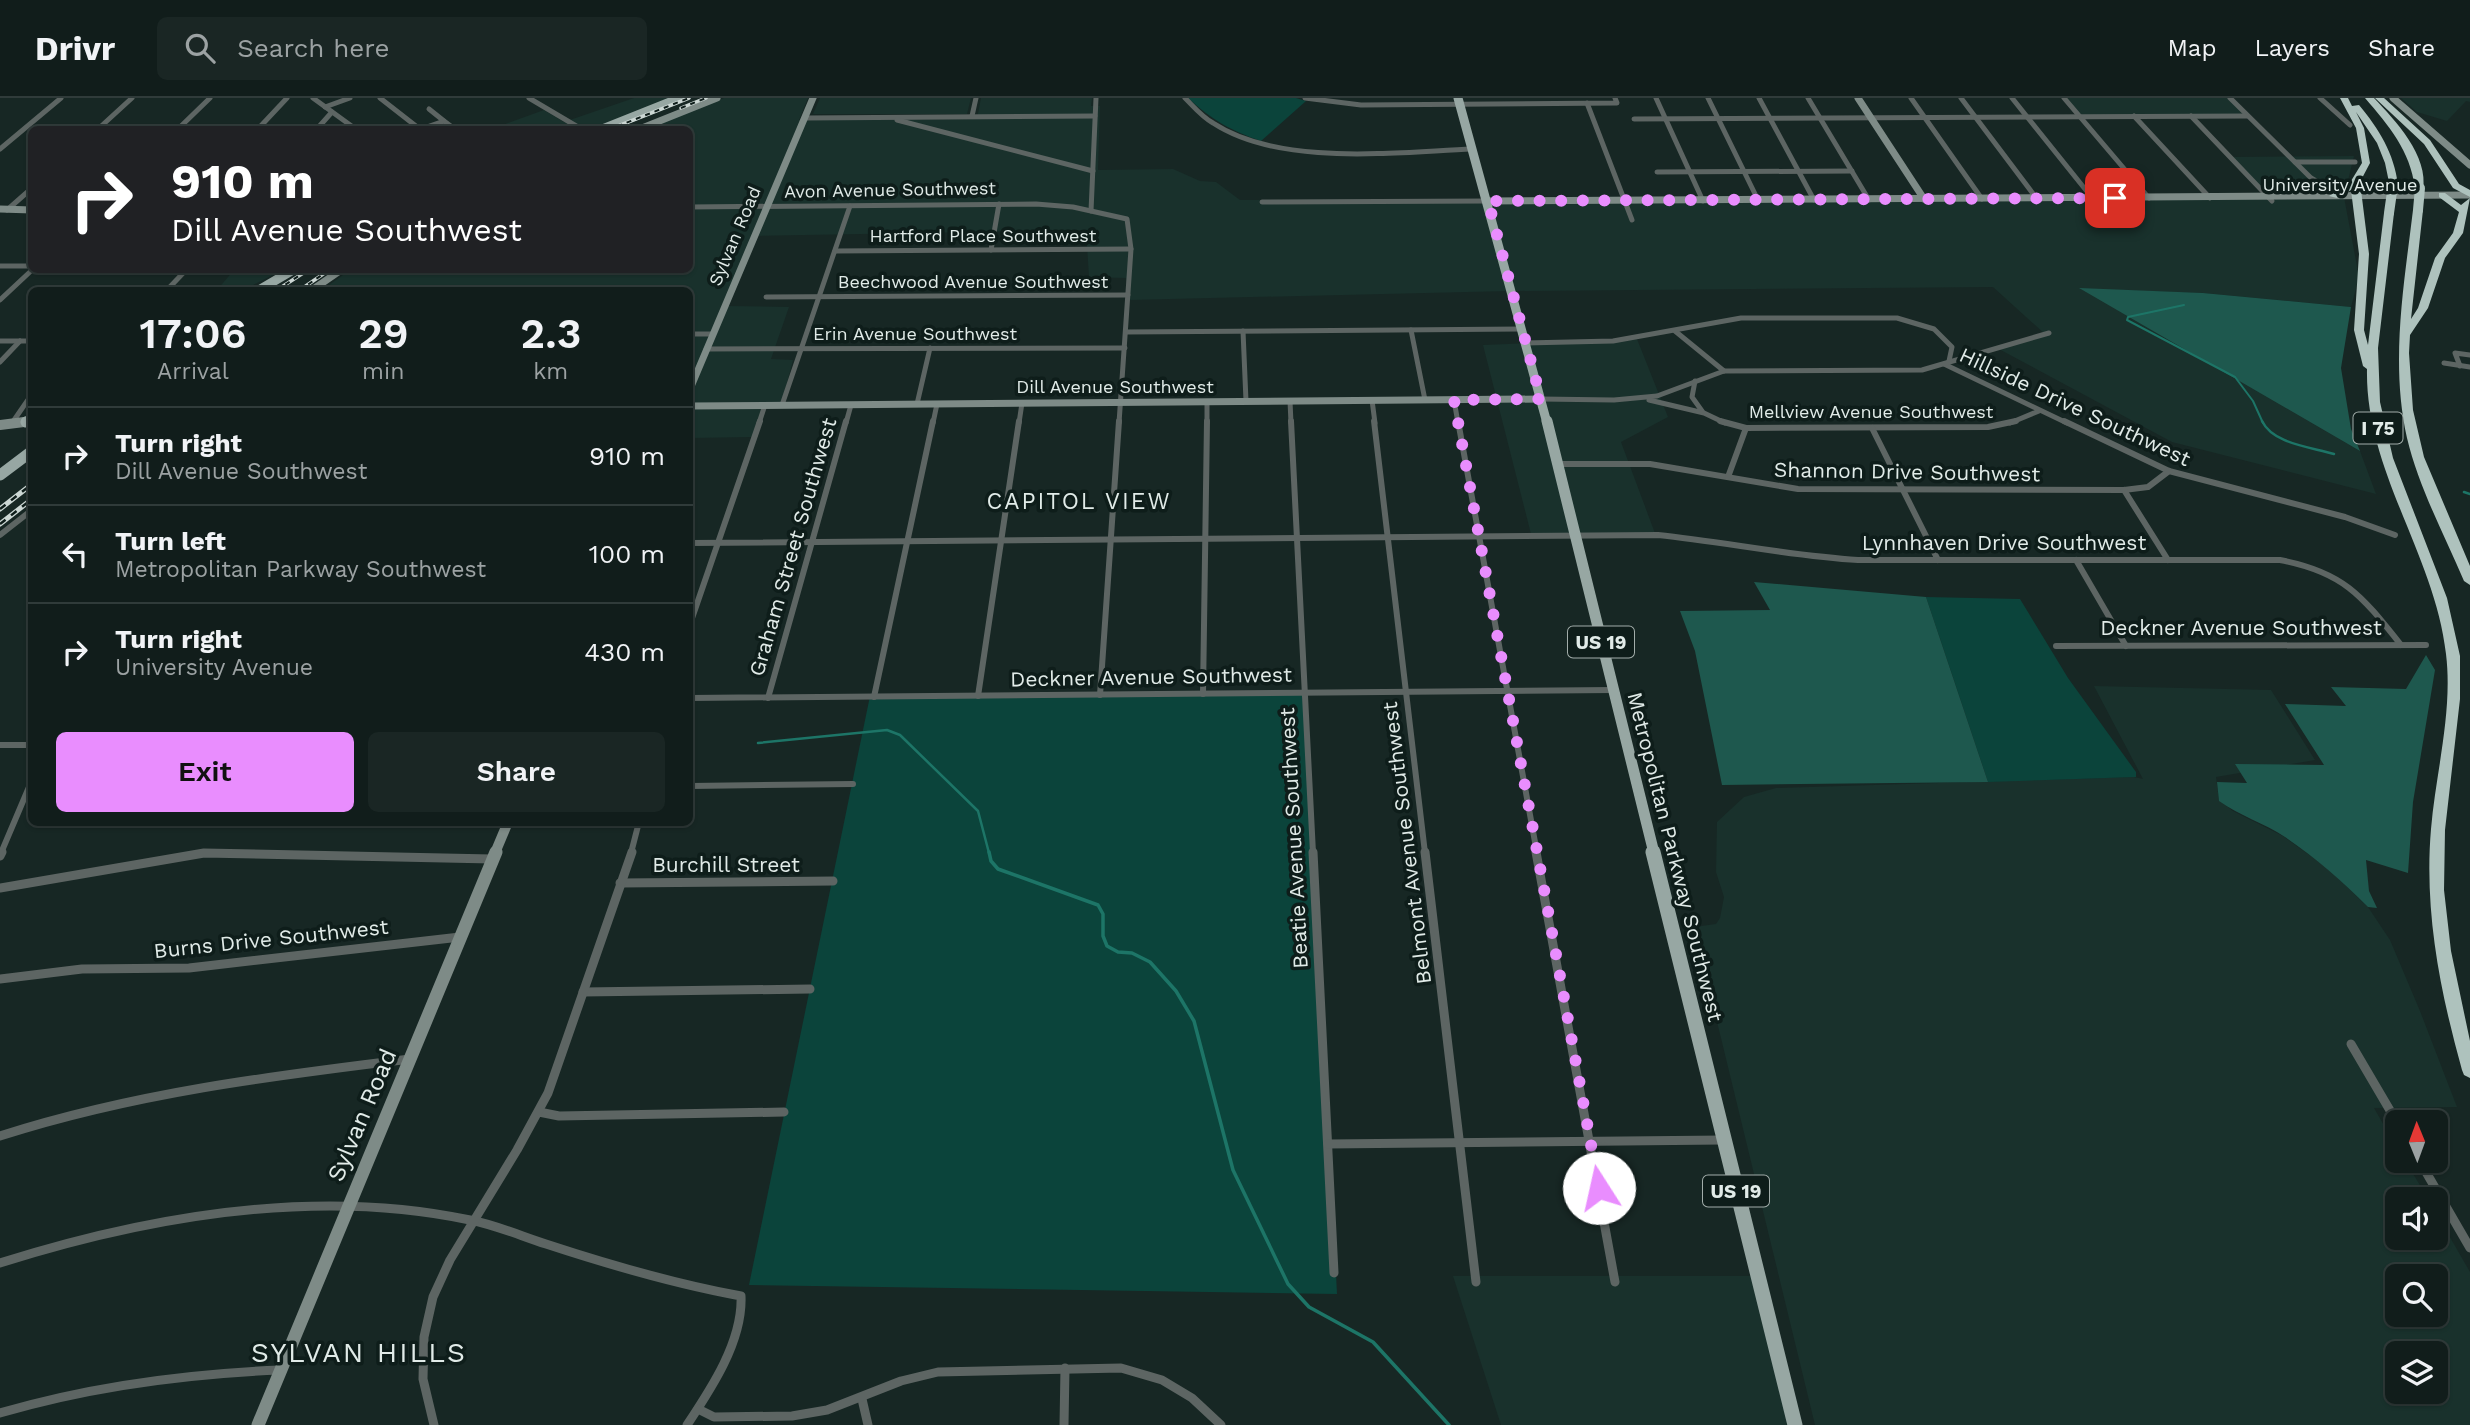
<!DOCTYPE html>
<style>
body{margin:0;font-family:"Work Sans",sans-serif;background:#1a2624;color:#f1f3f6;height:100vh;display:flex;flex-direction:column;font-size:26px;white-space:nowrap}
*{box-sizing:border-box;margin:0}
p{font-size:23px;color:#9ca2a3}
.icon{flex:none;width:38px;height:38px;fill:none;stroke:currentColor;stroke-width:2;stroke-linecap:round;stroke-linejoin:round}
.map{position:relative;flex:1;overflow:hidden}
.details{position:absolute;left:28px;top:189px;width:665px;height:539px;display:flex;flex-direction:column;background:#111d1b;border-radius:10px;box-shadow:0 2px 5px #0004,0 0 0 2px #303b3a}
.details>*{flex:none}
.top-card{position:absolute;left:28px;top:28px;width:665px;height:147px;border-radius:10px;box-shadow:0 2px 5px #0004,0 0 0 2px #303b3a;background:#202124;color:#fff;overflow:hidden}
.needle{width:46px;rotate:359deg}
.tools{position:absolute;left:2385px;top:1012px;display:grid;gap:14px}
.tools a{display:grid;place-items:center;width:63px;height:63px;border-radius:10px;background:#111d1b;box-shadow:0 2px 5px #0004,0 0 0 2px #303b3a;font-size:35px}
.pin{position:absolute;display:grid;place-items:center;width:60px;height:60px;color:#fff;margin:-30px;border-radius:14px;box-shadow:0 4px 10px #0006}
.me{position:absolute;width:77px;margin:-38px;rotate:350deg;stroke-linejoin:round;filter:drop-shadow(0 0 5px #0008)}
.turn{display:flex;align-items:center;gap:24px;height:147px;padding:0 28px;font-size:32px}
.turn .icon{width:91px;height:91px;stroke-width:2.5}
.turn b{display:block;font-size:49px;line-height:60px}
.eta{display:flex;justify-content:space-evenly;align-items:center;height:119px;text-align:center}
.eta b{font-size:42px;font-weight:600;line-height:49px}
.cta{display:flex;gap:14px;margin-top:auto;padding:14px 28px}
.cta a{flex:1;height:80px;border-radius:10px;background:#e98dfe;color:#111;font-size:28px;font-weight:600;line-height:80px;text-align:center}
.cta a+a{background:#1a2624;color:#f1f3f6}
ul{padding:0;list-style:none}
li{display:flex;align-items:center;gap:21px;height:98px;padding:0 28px;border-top:2px solid #303b3a}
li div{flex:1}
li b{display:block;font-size:26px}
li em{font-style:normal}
header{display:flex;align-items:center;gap:42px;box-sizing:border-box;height:98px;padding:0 35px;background:#111d1b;border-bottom:2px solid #303b3a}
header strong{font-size:33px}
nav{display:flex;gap:38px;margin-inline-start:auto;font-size:24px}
.search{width:490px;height:63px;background:#1a2624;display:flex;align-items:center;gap:18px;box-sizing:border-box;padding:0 24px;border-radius:10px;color:#9ca2a3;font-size:26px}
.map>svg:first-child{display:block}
</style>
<header>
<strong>Drivr</strong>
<div class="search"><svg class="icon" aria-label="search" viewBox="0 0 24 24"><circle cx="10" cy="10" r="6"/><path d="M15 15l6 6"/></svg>Search here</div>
<nav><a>Map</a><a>Layers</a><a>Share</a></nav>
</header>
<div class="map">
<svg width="2470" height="1327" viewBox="0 0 2470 1327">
<rect width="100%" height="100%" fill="#172724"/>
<!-- built -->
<g fill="#19312c" fill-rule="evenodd">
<polygon points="634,0 672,0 590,31 489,32 544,12 564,24"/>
<polygon points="724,0 808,0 799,22 977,21 981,0 1092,0 1091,8 1100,8 1098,72 1173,71 1200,83 1216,84 1240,102 2269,99 2233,59 2354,58 2344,99 2359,179 2351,209 2203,195 2081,191 2360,353 2376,396 2172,344 1997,250 2046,237 1993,189 1509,193 1129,202 1126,180 1089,179 1086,132 754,138 727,208 789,209 771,261 793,262 781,308 763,309 752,339 690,340 690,192 322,192 350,172 690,172 690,32 646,31"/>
<polygon points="820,0 971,0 967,16 813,16"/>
<polygon points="2062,0 2229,0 2245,17 2078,18"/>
<polygon points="2401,0 2470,0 2470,4 2466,3 2447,23 2417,14"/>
<polygon points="234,172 283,172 243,192 217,192"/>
<polygon points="1637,241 1668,319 1621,344 1656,438 1532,440 1483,247"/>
<path d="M2094,588l177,4 44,70 -99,17 3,23 14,11 50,25 46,33 39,38 22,33 30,71 37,96 -83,1 23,40 1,12h7l23,39h-30v38h38v-24l34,59v153h-655l-121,-498 22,-3 4,-6 4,-21 -8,-25 1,-50 27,-25 32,-9 358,-11 9,2zM2398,1178h38v38h-38zM2398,1255h38v38h-38z"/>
<polygon points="1453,1178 1760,1178 1795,1327 1501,1327"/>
</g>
<!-- green -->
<g fill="#0b443b">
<path d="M1188,0h108l10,3 -45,40c-30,-10 -50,-22 -73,-43z"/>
<polygon points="1926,499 2020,501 2068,580 2136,674 2136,679 1988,684"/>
<polygon points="1307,597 1337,1196 749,1187 870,598"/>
</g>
<!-- forest -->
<g fill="#1e584e">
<polygon points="2079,190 2203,195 2351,209 2341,270 2351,331 2360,353"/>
<polygon points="1754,484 1926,499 1988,684 1722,687 1695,553 1680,513 1770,512"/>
<path d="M2426,557l9,15 -22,132 -5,71 -42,-13 3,31 8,17 -9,-1c-26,-26 -52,-49 -83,-70 -21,-14 -45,-21 -66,-36l-2,-19 30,1 -12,-19 89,1 -39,-61 61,2 -15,-19 75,2z"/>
</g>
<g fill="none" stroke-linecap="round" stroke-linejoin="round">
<!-- stream-far2 -->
<polyline stroke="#1d7567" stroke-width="2" points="2184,207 2128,219 2127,222 2235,279 2253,303 2263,325"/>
<!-- stream-far1 -->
<g stroke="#1d7567" stroke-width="2.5">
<path d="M2262,323c11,23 49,26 72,33"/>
<polyline points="2464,394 2470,396"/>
<polyline points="758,645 887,632 900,637 978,713 989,755"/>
</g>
<!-- stream -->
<polyline stroke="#1d7567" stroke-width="3.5" points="989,754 991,763 998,771 1098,807 1103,816 1103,838 1107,848 1118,854 1132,855 1150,864 1176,893 1194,923 1233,1072 1288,1186 1309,1209 1373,1244 1449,1327"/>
<!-- street-far2 -->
<g stroke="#5d6563" stroke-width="5">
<polyline points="313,0 357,32"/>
<polyline points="380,0 421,32"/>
<polyline points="529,0 583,32"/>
<path d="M1185,0c9,9 17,19 28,25 67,44 182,29 259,26"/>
<polyline points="1305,0 1361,7 1617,5 1615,0"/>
<polyline points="1656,0 1703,103"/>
<polyline points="1708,0 1758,102"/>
<polyline points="1759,0 1814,102"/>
<polyline points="1808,0 1869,102"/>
<polyline points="1911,0 1982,101"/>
<polyline points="1961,0 2037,101"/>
<polyline points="2012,0 2093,101"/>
<polyline points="2064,0 2149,100"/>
<polyline points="2230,0 2311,80 2323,87"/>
<polyline points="2320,0 2350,27"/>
<polyline points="1587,5 1632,122"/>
<polyline points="325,9 350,0"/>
<polyline points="429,11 444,23"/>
<polyline points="972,18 976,0"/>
<polyline points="2134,18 2210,100"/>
<polyline points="2191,18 2272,103"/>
<polyline points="805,20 1095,18"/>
<polyline points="1634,21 2247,18"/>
<polyline points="897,22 1093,73"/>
<polyline points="421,31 444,23 456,32"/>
<polyline points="97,32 132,0"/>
<polyline points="177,32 210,0"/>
<polyline points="257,32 287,0"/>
<polyline points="316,32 332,14"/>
<polyline points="0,51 61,0"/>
<polyline points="2295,64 2355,64"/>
<polyline points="1657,74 1852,73"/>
<polyline points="1262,104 1487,103"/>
<polyline points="690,109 1036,106 1073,109 1127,121 1131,151 1119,325"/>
<polyline points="7,112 32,90"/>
<polyline points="1091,113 1096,0"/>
<polyline points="991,152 999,106"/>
<polyline points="835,153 1131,151"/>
<polyline points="0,168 32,168"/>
<polyline points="167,192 186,172"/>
<polyline points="208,192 210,190"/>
<polyline points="766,199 1128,197"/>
<polyline points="0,202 32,172"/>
<polyline points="1411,232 1425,302"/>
<polyline points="1243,233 1246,303"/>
<polyline points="1675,233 1724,273"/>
<polyline points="1126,234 1521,231"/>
<polyline points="690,236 712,236"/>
<polyline points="0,243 32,243"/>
<polyline points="1525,245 1613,243 1741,220 1897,220 1934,231 1952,249 1949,263"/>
<polyline points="706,251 1125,250"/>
<polyline points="0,264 20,243"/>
<polyline points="2444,265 2470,269"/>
<polyline points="1944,266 2067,325"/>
<polyline points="2460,268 2455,255 2470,257"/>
<polyline points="1695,283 1692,299 1702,313"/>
<polyline points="1541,301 1614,302 1657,298 1724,273 1922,272 2049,235"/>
<polyline points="1372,302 1375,325"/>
<polyline points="1454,302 1458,325"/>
<polyline points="1649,302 1704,315 1725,325"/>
<polyline points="1290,303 1291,325"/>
<polyline points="917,306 930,250"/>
<polyline points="782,307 850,108"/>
<polyline points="12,325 32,296"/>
<polyline points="759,325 765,307"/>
<polyline points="846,325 851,307"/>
<polyline points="933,325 937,306"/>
<polyline points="1019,325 1022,305"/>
<polyline points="1207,325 1207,304"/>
<polyline points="2010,325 2039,313"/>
</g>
<!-- street-far1 -->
<g stroke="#5d6563" stroke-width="6">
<polyline points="1291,323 1313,755"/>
<polyline points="1374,323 1425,755"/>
<polyline points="1458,323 1537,755"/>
<polyline points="1720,323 1746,330 1988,329 2016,323"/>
<polyline points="2064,323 2169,373 2345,419 2395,437"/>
<polyline points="1872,330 1938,462"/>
<polyline points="1557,366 1650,366 1798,391 2124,392 2148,389 2169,373"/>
<polyline points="1728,379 1746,330"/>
<polyline points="2124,392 2168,462"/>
<polyline points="0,437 32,412"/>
<path d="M690,445l968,-8c67,7 133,21 200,25h422c64,12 82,36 121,85"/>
<polyline points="2076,462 2126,548"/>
<polyline points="690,526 760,323"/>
<polyline points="2056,548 2426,547"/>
<polyline points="1203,596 1207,323"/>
<polyline points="1100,597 1119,323"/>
<polyline points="978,598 1019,323"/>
<polyline points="874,599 933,323"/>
<polyline points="690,600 1613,592"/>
<polyline points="768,600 846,323"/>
<polyline points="0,647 32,647"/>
<polyline points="690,688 853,686"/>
<polyline points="1,755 32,682"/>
<polyline points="202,755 218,755"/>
<polyline points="631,755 639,724"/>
</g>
<!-- street -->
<g stroke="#5d6563" stroke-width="9">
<polyline points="1313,754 1334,1175"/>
<polyline points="1425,754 1476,1184"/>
<polyline points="1536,754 1615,1184"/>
<polyline points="0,758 2,754"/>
<polyline points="620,785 833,783"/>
<polyline points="0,790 204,755 492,761"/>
<polyline points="0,881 82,871 189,870 460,839"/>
<polyline points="583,894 810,891"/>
<polyline points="2351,946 2398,1026"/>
<polyline points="539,1014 559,1018 784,1014"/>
<path d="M0,1038c134,-43 271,-60 410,-77"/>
<polyline points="1328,1046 1723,1042"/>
<polyline points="2419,1062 2470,1150"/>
<path d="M0,1165c149,-47 315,-76 470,-43 26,5 51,16 76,24 64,21 129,40 195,52 2,45 -30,93 -54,129"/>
<polyline points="862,1301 868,1327"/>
<polyline points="698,1311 714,1319 792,1318 827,1312 901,1283 938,1274 1121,1270 1162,1282 1192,1300 1221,1327"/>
<path d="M0,1315c92,-27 184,-39 280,-43"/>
<polyline points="434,1327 423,1281 424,1239 433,1199 450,1162 517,1052 548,995 632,754"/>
<polyline points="1064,1327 1065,1270"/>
</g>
<!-- secondary-far2 -->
<g stroke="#7e8b87" stroke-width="7">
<polyline points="1858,0 1924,101"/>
<polyline points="2393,0 2470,67"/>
<polyline points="637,32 717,0"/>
<polyline points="1487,103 2470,97"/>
<polyline points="0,111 32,112"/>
<polyline points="312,192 341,172"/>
<polyline points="690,291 813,0"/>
<polyline points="690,308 1541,301"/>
<polyline points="18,325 32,323"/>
</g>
<!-- secondary-far1 -->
<g stroke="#7e8b87" stroke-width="10">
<polyline points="0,327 32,323"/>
<polyline points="495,755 508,724"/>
</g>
<!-- secondary -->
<polyline stroke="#7e8b87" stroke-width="13" points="258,1327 496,754"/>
<!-- primary-far2 -->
<g stroke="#97a7a3" stroke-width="9">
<polyline points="1458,0 1547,325"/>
<polyline points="600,32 680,0"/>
<polyline points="259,192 293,172"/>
<polyline points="26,324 32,322"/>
</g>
<!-- primary-far1 -->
<g stroke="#97a7a3" stroke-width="11">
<polyline points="1547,323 1654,755"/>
<polyline points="26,324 29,323"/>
<polyline points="0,377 32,353"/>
</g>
<!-- primary -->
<polyline stroke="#97a7a3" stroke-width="15" points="1653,754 1795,1327"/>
<!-- highway -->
<g fill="#aec2bd" fill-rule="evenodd">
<path d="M2340,0h8l4,8 7,-1c20,24 35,48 39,80l-8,2 -5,-24 -8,-20 -21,-31 8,16 6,35 -10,19 9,72 -5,76 4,15 16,-132 5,-3 5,3 -16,135 2,54 13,56 54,140 13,58v43l-15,131 -1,60 7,61 19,90v37l-6,-3 -2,-5c-22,-79 -38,-159 -31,-241 5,-58 22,-117 15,-175 -11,-99 -81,-183 -79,-285l-4,-3 -9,-36 5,-76 -8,-64 -14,8 -8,-2 22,-15 11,-18 -6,-35z"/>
<path d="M2365,0h9c21,22 55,58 49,92l-8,-2c-5,-38 -26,-62 -50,-90z"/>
<polygon points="2375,0 2384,0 2430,42 2459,86 2470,92 2470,99 2453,90 2424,46"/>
<path d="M2439,95h6l16,12 9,-7 -7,35 -18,25 -17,50 -18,27 -1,18 4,57 11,47 46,109v19l-6,-4c-20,-47 -45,-93 -57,-143 -17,-76 -3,-153 6,-228l5,-3 5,3 -12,109 7,-11 17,-50 18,-25 6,-21 -20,-15z"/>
</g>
<!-- rail-far1 casing -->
<g stroke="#ccd7d4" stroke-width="3.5">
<g id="rail-far1">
<polyline points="681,10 706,0"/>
<polyline points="608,32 689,0"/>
<polyline points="277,192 308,172"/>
<polyline points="300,192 329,172"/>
</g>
</g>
<!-- rail casing -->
<g stroke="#ccd7d4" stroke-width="5">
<g id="rail">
<polyline points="0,411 32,386"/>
<polyline points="0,426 32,401"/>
</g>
</g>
<!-- rail-far1 -->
<use href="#rail-far1" stroke="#0e1d1a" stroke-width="2" stroke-dasharray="5" stroke-linecap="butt"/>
<!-- rail -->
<use href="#rail" stroke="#0e1d1a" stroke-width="2.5" stroke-dasharray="7" stroke-linecap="butt"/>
<!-- highway-bridge -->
<g stroke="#aec2bd" stroke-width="10">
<polyline points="2418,112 2420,90"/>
<polyline points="2389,115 2393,87"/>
</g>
</g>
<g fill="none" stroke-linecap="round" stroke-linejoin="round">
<!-- route -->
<polyline stroke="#e98dfe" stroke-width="12" stroke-dasharray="0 21.6" points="1599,1090 1454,302 1541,301 1488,103 2115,100"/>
</g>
<g text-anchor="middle" stroke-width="7" stroke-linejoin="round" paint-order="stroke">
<!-- far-street labels -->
<g font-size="18" fill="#e1ebe8" stroke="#0e1d1a">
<text x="2340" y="93">University Avenue</text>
<text transform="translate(890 92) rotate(-1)" y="6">Avon Avenue Southwest</text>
<text transform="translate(735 138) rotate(-67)" y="6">Sylvan Road</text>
<text x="983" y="144">Hartford Place Southwest</text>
<text x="973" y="190">Beechwood Avenue Southwest</text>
<text x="915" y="242">Erin Avenue Southwest</text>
<text x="1115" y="295">Dill Avenue Southwest</text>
<text x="1871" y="320">Mellview Avenue Southwest</text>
</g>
<!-- shield labels -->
<g fill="#0e1d1a" stroke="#a2adaa" stroke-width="2">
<rect x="2353.5" y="314.5" width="49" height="31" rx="5"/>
<rect x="1568" y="528.5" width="66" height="31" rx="5"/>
<rect x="1703" y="1077.5" width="66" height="31" rx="5"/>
</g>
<g font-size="19" font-weight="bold" fill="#e1ebe8">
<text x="2378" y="337">I 75</text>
<text x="1601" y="551">US 19</text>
<text x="1736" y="1100">US 19</text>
</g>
<!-- street labels -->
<g font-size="21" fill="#e1ebe8" stroke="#0e1d1a">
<text transform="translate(2075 309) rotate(25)" y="7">Hillside Drive Southwest</text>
<text transform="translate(1907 374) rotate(1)" y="7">Shannon Drive Southwest</text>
<text x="2004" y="452">Lynnhaven Drive Southwest</text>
<text transform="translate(793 449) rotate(-74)" y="7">Graham Street Southwest</text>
<text x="2241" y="537">Deckner Avenue Southwest</text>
<text transform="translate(1151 579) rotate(-1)" y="7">Deckner Avenue Southwest</text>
<text transform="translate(1294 740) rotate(-93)" y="7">Beatie Avenue Southwest</text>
<text transform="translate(1407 745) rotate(-97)" y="7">Belmont Avenue Southwest</text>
<text transform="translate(1675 759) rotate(76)" y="7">Metropolitan Parkway Southwest</text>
<text x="726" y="774">Burchill Street</text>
<text transform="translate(271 841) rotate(-6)" y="7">Burns Drive Southwest</text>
</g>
<!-- neighbourhood labels -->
<g font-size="23" letter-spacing="2" fill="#e1ebe8" stroke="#0e1d1a">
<text x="1079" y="411">CAPITOL VIEW</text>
</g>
<!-- near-street labels -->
<g font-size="24" fill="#e1ebe8" stroke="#0e1d1a">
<text transform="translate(362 1017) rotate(-67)" y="8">Sylvan Road</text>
</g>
<!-- near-neighbourhood labels -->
<g font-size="28" letter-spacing="2" fill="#e1ebe8" stroke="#0e1d1a">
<text x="359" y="1264">SYLVAN HILLS</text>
</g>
</g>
</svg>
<div class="tools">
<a><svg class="needle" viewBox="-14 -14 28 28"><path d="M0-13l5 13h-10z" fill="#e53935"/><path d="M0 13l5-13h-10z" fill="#9ca2a3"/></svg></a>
<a><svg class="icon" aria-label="sound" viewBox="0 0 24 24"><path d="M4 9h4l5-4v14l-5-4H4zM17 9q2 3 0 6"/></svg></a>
<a><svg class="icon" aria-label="search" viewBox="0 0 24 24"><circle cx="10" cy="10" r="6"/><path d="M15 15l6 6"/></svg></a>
<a><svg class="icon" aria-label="layers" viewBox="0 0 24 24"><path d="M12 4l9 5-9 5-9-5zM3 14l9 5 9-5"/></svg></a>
</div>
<div class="pin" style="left:2115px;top:100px;background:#d93025"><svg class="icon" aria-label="arrive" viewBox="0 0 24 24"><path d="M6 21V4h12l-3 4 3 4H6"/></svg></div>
<svg class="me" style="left:1599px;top:1090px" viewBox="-20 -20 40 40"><circle r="19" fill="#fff"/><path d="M0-13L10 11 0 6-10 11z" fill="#e98dfe"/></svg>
<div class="top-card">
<div class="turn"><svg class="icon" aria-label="right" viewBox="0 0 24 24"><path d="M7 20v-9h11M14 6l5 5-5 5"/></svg><div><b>910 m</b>Dill Avenue Southwest</div></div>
</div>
<section class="details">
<div class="eta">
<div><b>17:06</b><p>Arrival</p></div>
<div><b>29</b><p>min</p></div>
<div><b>2.3</b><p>km</p></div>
</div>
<ul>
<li><svg class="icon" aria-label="right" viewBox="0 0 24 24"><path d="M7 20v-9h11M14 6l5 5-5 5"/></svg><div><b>Turn right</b><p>Dill Avenue Southwest</p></div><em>910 m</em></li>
<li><svg class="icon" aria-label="left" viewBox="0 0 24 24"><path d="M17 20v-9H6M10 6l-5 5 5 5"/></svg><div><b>Turn left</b><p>Metropolitan Parkway Southwest</p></div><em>100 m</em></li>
<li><svg class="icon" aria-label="right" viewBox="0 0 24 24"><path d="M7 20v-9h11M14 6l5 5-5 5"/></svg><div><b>Turn right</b><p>University Avenue</p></div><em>430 m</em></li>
</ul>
<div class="cta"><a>Exit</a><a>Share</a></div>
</section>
</div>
